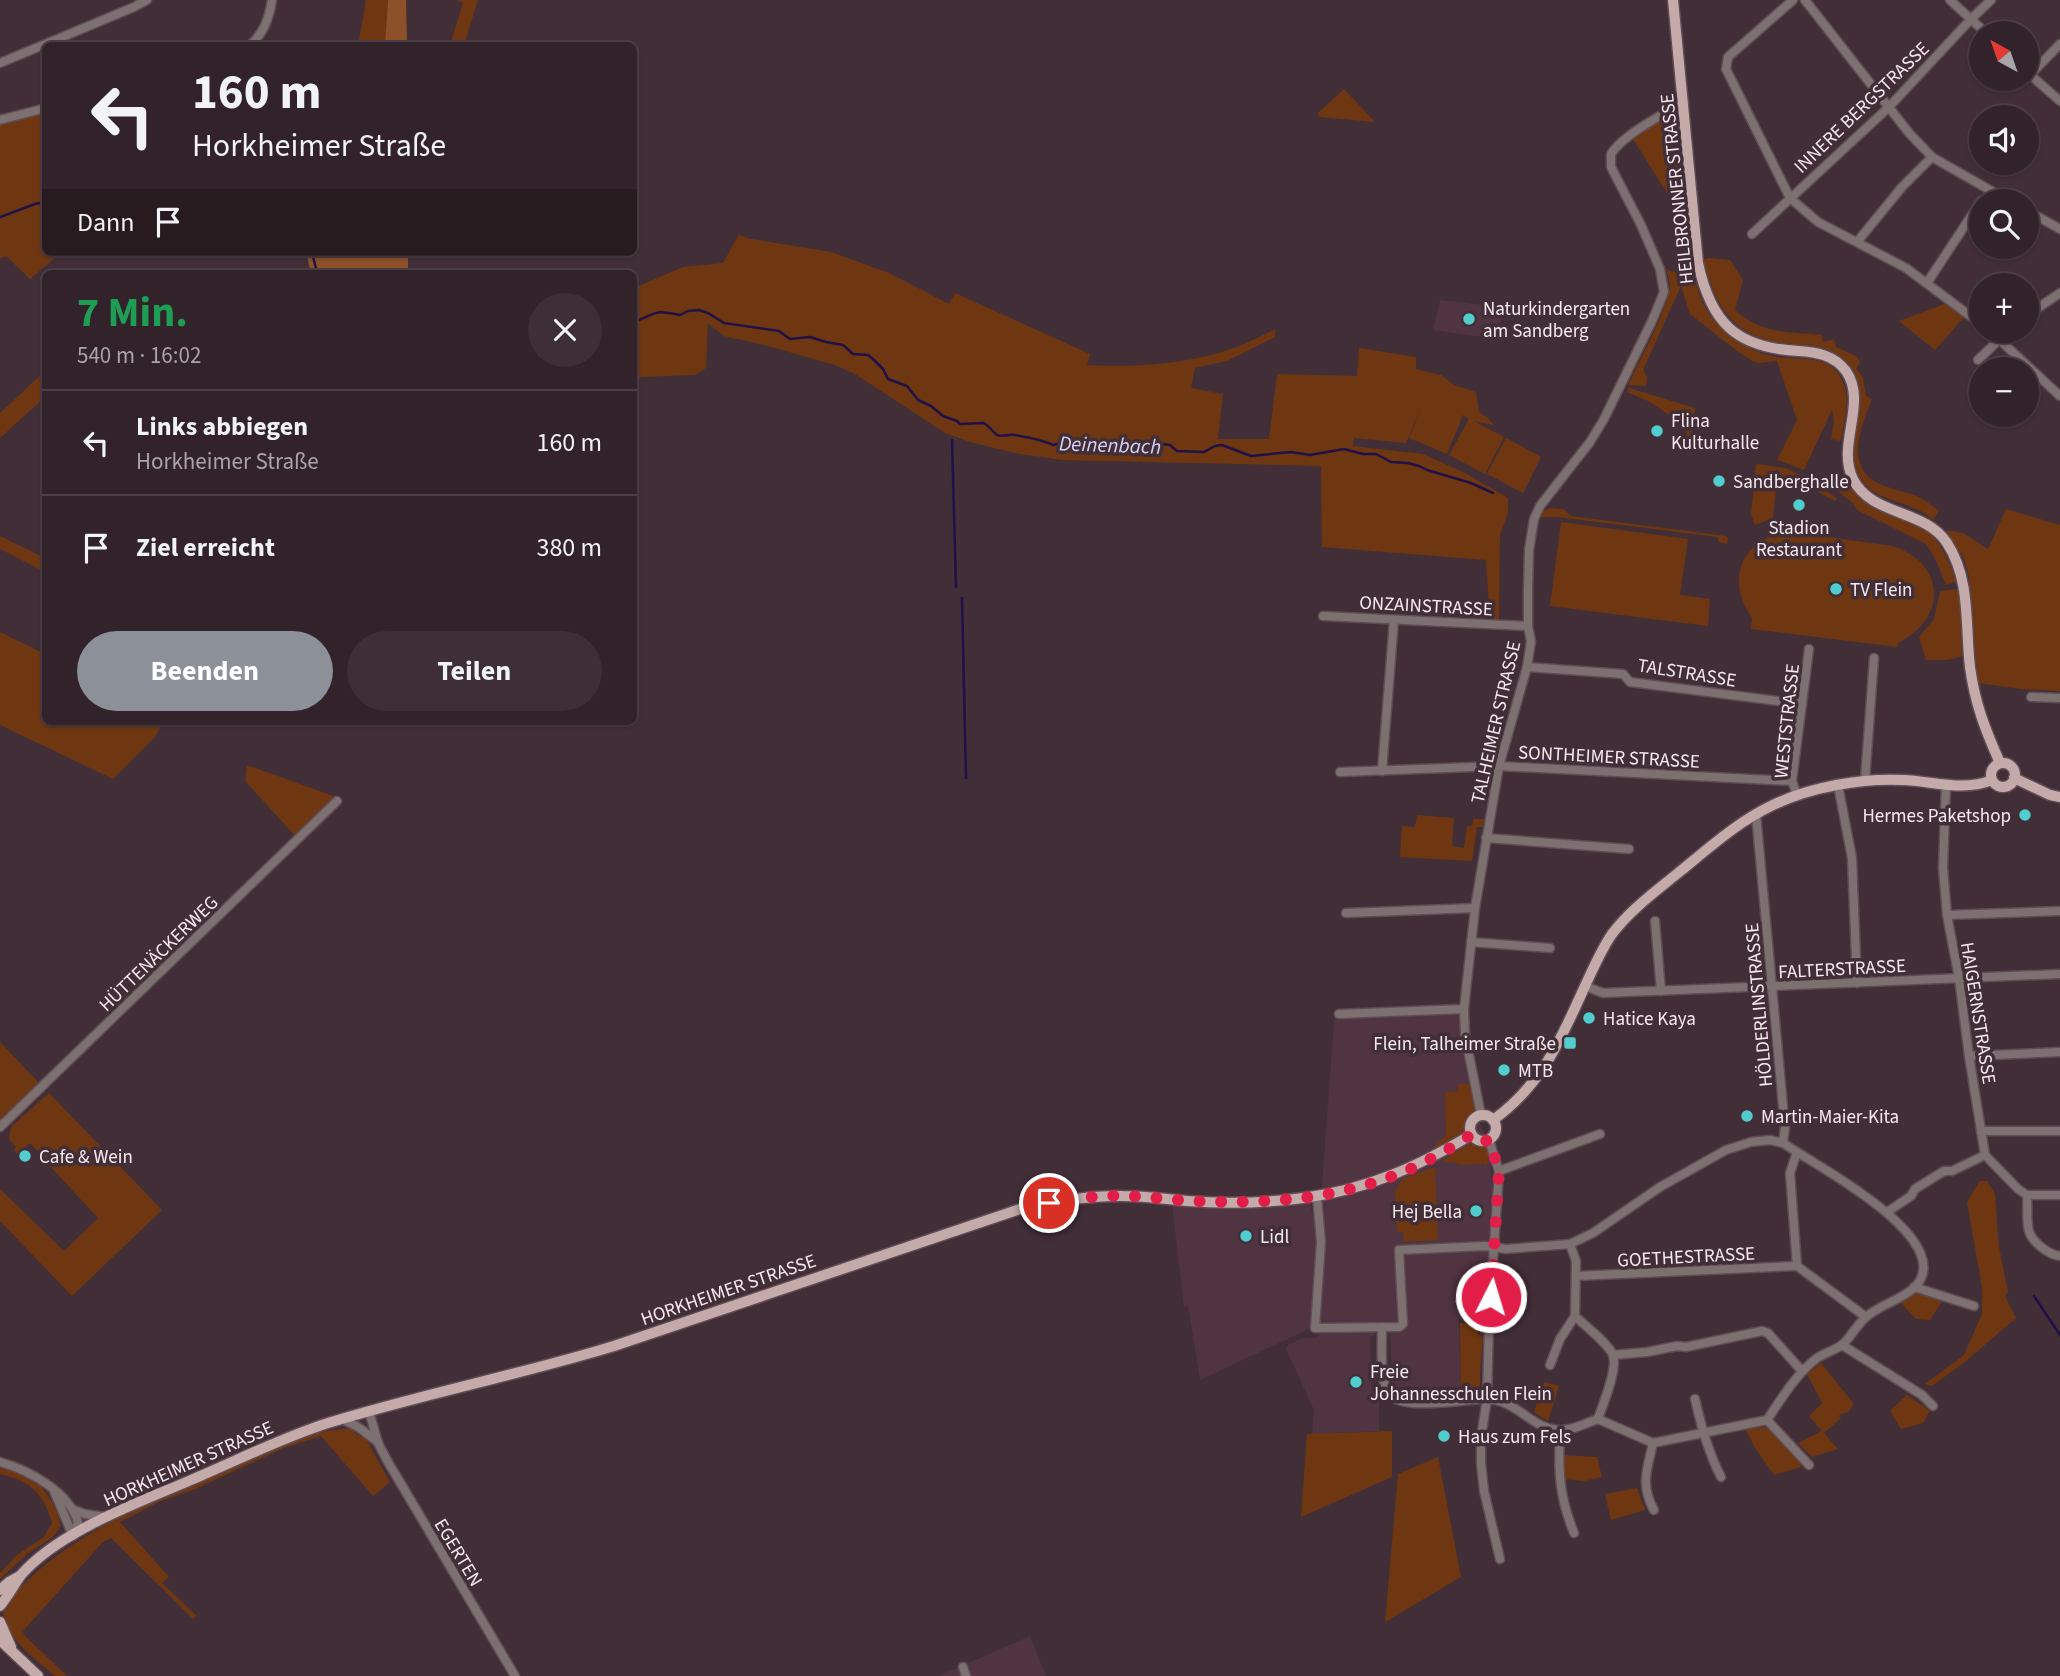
<!DOCTYPE html>
<html lang="de">
<meta charset="utf-8">
<style>
body{margin:0;font-family:"Source Sans 3",sans-serif;background:#3d2f35;color:#f1f3f6;height:100vh;display:flex;flex-direction:column;font-size:26px;white-space:nowrap}
*{box-sizing:border-box;margin:0}
p{font-size:23px;color:#a8a4a8}
.icon{flex:none;width:38px;height:38px;fill:none;stroke:currentColor;stroke-width:2;stroke-linecap:round;stroke-linejoin:round}
.map{position:relative;flex:1;overflow:hidden}
.sheet{position:absolute;left:42px;top:270px;width:595px;height:455px;display:flex;flex-direction:column;background:#322229;border-radius:10px;box-shadow:0 2px 5px #0004,0 0 0 2px #4d3f46}
.sheet>*{flex:none}
.hud{position:absolute;left:42px;top:42px;width:595px;height:214px;border-radius:10px;box-shadow:0 2px 5px #0004,0 0 0 2px #4d3f46;background:#322229;color:#f1f3f6;overflow:hidden}
.needle{width:46px;rotate:320deg}
.buttons{position:absolute;left:1969px;top:21px;display:grid;gap:14px}
.buttons a{display:grid;place-items:center;width:70px;height:70px;border-radius:50%;background:#322229;box-shadow:0 2px 5px #0004,0 0 0 2px #4d3f46;font-size:35px}
.pin{position:absolute;display:grid;place-items:center;width:60px;height:60px;color:#fff;margin:-30px;border:4px solid #fff;border-radius:50%;box-shadow:0 2px 7px #0007}
.me{position:absolute;width:77px;margin:-38px;rotate:5deg;stroke-linejoin:round;filter:drop-shadow(0 0 5px #0008)}
.turn{display:flex;align-items:center;gap:24px;height:147px;padding:0 35px;font-size:32px}
.turn .icon{width:91px;height:91px;stroke-width:2.5}
.turn b{display:block;font-size:49px;line-height:60px}
.then{display:flex;align-items:center;height:66px;padding:0 35px;background:#0003;gap:14px;font-size:26px}
.round{display:grid;place-items:center;flex:none;width:74px;height:74px;border-radius:37px;background:#3d2f35}
.overview{display:flex;align-items:center;justify-content:space-between;height:119px;padding:0 35px}
h1{font-size:42px;font-weight:700;line-height:52px;color:#1e9e55}
.button{display:flex;gap:14px;margin-top:auto;padding:14px 35px}
.button a{flex:1;height:80px;border-radius:42px;background:#8c9099;color:#fff;font-size:28px;font-weight:700;line-height:80px;text-align:center}
.button a+a{background:#3d2f35;color:#f1f3f6}
ul{padding:0;list-style:none}
li{display:flex;align-items:center;gap:21px;height:105px;padding:0 35px;border-top:2px solid #4d3f46}
li div{flex:1}
li b{display:block;font-size:26px}
li em{font-style:normal}
.map>svg:first-child{display:block}
</style>
<div class="map">
<svg width="2060" height="1676" viewBox="0 0 2060 1676">
<rect width="100%" height="100%" fill="#422e37"/>
<!-- built -->
<g fill="#503441">
<polygon points="1440,300 1509,308 1490,338 1433,330"/>
<polygon points="1457,1003 1461,1036 1476,1111 1489,1149 1492,1184 1493,1232 1483,1318 1459,1320 1461,1396 1404,1394 1392,1383 1390,1322 1311,1328 1200,1380 1188,1306 1184,1307 1172,1205 1276,1207 1310,1203 1318,1237 1335,1010"/>
<polygon points="1371,1331 1376,1335 1370,1336 1372,1397 1379,1397 1379,1431 1312,1434 1314,1410 1286,1349 1288,1345 1303,1338 1316,1338 1320,1333"/>
<polygon points="1030,1636 1046,1676 939,1676"/>
</g>
<!-- green -->
<g fill="#6e3711">
<polygon points="364,0 388,0 385,45 358,45 366,1"/>
<polygon points="456,0 478,0 464,45 450,45 463,3"/>
<polygon points="1344,89 1375,122 1319,117 1318,113"/>
<polygon points="45,113 46,252 62,252 30,279 6,256 0,259 0,124"/>
<polygon points="1672,113 1676,115 1678,119 1684,198 1674,204 1633,139"/>
<path d="M739,234l7,4 85,14 58,21 60,31 6,-11 135,61 -3,11c49,3 103,-1 150,-18 13,-5 26,-12 39,-18l-1,8 -48,24 -32,7 -4,20 32,6 -5,45h51l8,-65 80,2 2,-28 57,9v12l25,6 13,10 22,7 3,20 9,6 6,7 -20,-4 30,16 -19,37 -36,-19 20,-36 -6,-4 -16,39 -38,-16 15,-38 -18,43 -52,-5 -1,8 70,8 42,19 43,25v14l-8,23 -1,85 -9,1 -4,-61 -164,-13 -1,-81 -259,-6 -47,-7 -45,-11 -25,-9 -90,-59 -20,-9 -67,-19 -44,-10 -16,-13 -2,45 -11,7 -54,2 -7,3v-92l49,-21 40,-4z"/>
<path d="M1691,257c4,20 7,43 20,60 13,19 35,32 57,38 29,8 66,-6 77,33 5,16 -2,37 -4,53l-10,-2 3,-18 -2,-11 -28,60 -27,-10 20,-40 -20,-59 -17,2 -6,-1 -17,-11 -47,-37 -9,-28 -38,84 4,7 -1,9 -18,-1c12,-26 36,-68 41,-94 2,-8 -1,-14 -3,-22l22,8z"/>
<path d="M1708,258l22,2 13,20 -8,30c26,24 53,22 87,25l1,7 11,-3 2,8 20,9 4,6 -4,7 7,8 3,19 6,3c-10,25 -27,63 2,82 13,8 32,10 47,17 6,3 12,9 18,13l-6,9c-4,-3 -8,-7 -13,-9 -18,-10 -42,-11 -56,-28 -29,-35 17,-87 -18,-121 -16,-16 -33,-17 -54,-18 -56,-4 -75,-33 -89,-84z"/>
<polygon points="1947,303 1965,316 1935,350 1899,321"/>
<polygon points="45,371 45,397 0,438 0,413"/>
<polygon points="1629,388 1695,408 1691,444 1686,444 1687,428 1685,425 1648,401 1627,392"/>
<polygon points="1506,438 1541,457 1523,493 1487,474"/>
<polygon points="1756,464 1785,468 1799,474 1837,498 1835,501 1811,488 1777,481 1773,518 1755,525 1751,514"/>
<polygon points="1847,481 1858,497 1874,507 1931,532 1945,554 1957,581 1946,585 1934,556 1926,544 1857,510 1853,503 1835,489"/>
<polygon points="1549,508 1563,509 1571,516 1726,536 1728,538 1727,544 1719,542 1717,537 1557,517 1541,517 1544,511"/>
<polygon points="2006,509 2060,525 2060,691 2021,689 1978,683 1969,577 1963,555 1952,547 1947,530 1963,533 1988,549"/>
<polygon points="1561,522 1688,539 1680,595 1710,599 1708,626 1550,606"/>
<path d="M1779,533h19l95,13c53,18 55,72 5,97v4l-147,-18 1,-11c-24,-35 -15,-71 27,-85z"/>
<polygon points="0,536 45,558 45,572 0,549"/>
<polygon points="1958,589 1961,615 1962,656 1948,660 1926,660 1919,637 1934,619 1940,591"/>
<polygon points="0,632 45,654 46,721 164,721 155,737 113,779 0,725"/>
<polygon points="247,765 336,797 328,808 297,838 245,781"/>
<polygon points="1417,815 1454,818 1452,846 1464,848 1467,826 1472,826 1473,819 1484,819 1483,827 1477,827 1472,861 1400,857 1402,826 1415,827"/>
<polygon points="0,1042 40,1084 0,1124"/>
<path d="M1458,1084h13l5,27c-8,5 -6,11 -11,18 -11,16 -47,30 -65,36l28,-12 18,-18 -1,-43 13,-1z"/>
<polygon points="49,1093 162,1210 72,1296 0,1221 0,1189 64,1251 98,1218 49,1165 50,1163 30,1143 17,1154 14,1150 16,1147 9,1139 11,1127"/>
<polygon points="1473,1143 1483,1144 1489,1149 1487,1166 1484,1164 1459,1165 1455,1162 1445,1162 1444,1160 1453,1153"/>
<polygon points="1435,1167 1438,1240 1404,1242 1403,1232 1397,1232 1395,1192 1402,1179"/>
<polygon points="1980,1181 1987,1181 1995,1194 1999,1247 2008,1292 2005,1296 2016,1318 1966,1361 1932,1386 1925,1384 1964,1355 1982,1314 1982,1287 1967,1202"/>
<polygon points="1917,1293 1942,1301 1930,1320 1916,1319 1901,1303"/>
<polygon points="1479,1322 1478,1335 1483,1336 1480,1373 1480,1396 1461,1396 1460,1323"/>
<polygon points="1821,1363 1854,1404 1848,1412 1839,1415 1841,1418 1824,1433 1838,1449 1812,1457 1798,1443 1822,1431 1809,1416 1822,1403 1807,1374"/>
<polygon points="1544,1382 1559,1386 1548,1421 1534,1412"/>
<polygon points="1907,1395 1930,1411 1923,1423 1901,1429 1890,1411"/>
<polygon points="1768,1426 1799,1459 1801,1467 1774,1475 1755,1448 1746,1430"/>
<path d="M350,1428l6,1 -2,4 12,6 24,43 -17,14 -52,-60 -37,12 -89,41 -36,13 -39,20 49,55 -7,6 35,33 -4,3 -82,-81 -8,4 -80,89 1,4 43,41h-12c-18,-16 -43,-32 -49,-56l-3,1c0,-19 12,-28 24,-40 47,-45 100,-68 159,-94 38,-16 75,-32 113,-49l20,-6z"/>
<polygon points="1392,1431 1392,1477 1301,1517 1307,1434"/>
<polygon points="1563,1455 1597,1457 1602,1477 1584,1481 1563,1479"/>
<polygon points="1438,1457 1461,1577 1385,1622 1398,1474"/>
<path d="M0,1468c7,2 15,3 22,5 22,10 34,32 39,53l-8,11 -26,17 -27,25v-6l17,-18 27,-18 8,-14c-9,-30 -21,-42 -52,-49z"/>
<polygon points="1637,1488 1645,1510 1611,1520 1605,1494"/>
</g>
<!-- forest -->
<g fill="#8d512a">
<polygon points="388,0 406,0 407,45 385,45"/>
<polygon points="306,252 408,252 408,273 311,273"/>
</g>
<g fill="none" stroke-linecap="round" stroke-linejoin="round">
<!-- stream -->
<g stroke="#1f1148" stroke-width="2.5">
<polyline points="0,217 35,204 46,202"/>
<polyline points="312,252 317,273"/>
<path d="M634,322c24,-9 19,-13 46,-7l8,-4 11,-1 9,3 16,10 55,8 11,8 20,-2 16,5 17,3 10,9 15,1 5,4 10,10 5,10 19,7 11,14 13,6 12,10 14,5 3,3 24,-1c5,3 9,9 13,12 6,2 12,-1 18,0 12,2 28,5 38,10l12,-3 29,5 8,-3h27l7,5h10l16,-5 8,1 7,6 27,1 11,-6 7,-1 29,11 40,-4 19,3 34,-6 19,5h13l15,8 17,1 11,3 8,4 44,13 22,10"/>
<polyline points="952,440 956,587"/>
<polyline points="962,598 966,778"/>
<polyline points="2034,1296 2060,1335"/>
</g>
<!-- minor casing -->
<g stroke="#5f4c54" stroke-width="11">
<g id="minor">
<polyline points="1793,0 1728,57 1726,69 1790,198 1818,222 1906,268 1981,324"/>
<polyline points="1805,0 1909,133 1932,157 2009,201"/>
<polyline points="1950,0 1986,33"/>
<path d="M250,46c14,-14 19,-27 22,-46"/>
<polyline points="0,63 134,7 147,0"/>
<polyline points="2026,71 2060,101"/>
<polyline points="2030,75 2060,44"/>
<polyline points="0,120 46,108"/>
<polyline points="2026,210 2060,229"/>
<polyline points="1752,234 1889,107 1971,19 1991,0"/>
<polyline points="1857,242 1902,187 1932,157"/>
<polyline points="1927,283 1981,201"/>
<polyline points="2026,316 2060,293"/>
<polyline points="1990,331 2060,396"/>
<polyline points="1978,360 2008,331"/>
<polyline points="1323,616 1528,626"/>
<polyline points="1527,667 1623,674 1630,682 1802,704"/>
<polyline points="2031,697 2060,698"/>
<polyline points="1382,771 1394,620"/>
<polyline points="1340,772 1499,766 1792,781"/>
<polyline points="1865,780 1874,658"/>
<polyline points="1946,784 1943,868 1947,915 1959,978 1969,1056 1985,1155 2018,1189 2027,1195 2060,1195"/>
<polyline points="1838,785 1852,858 1857,983"/>
<polyline points="1797,795 1792,781 1809,649"/>
<polyline points="1756,814 1785,1128 1783,1143 1797,1152 1790,1173 1797,1266 1866,1317"/>
<polyline points="1486,838 1629,849"/>
<polyline points="1346,913 1475,908"/>
<polyline points="1947,915 2060,911"/>
<polyline points="1655,921 1661,991"/>
<polyline points="1471,942 1550,948"/>
<polyline points="1585,986 1603,993 2060,974"/>
<polyline points="1339,1014 1464,1009"/>
<polyline points="1969,1056 2060,1052"/>
<path d="M1481,1115l-16,-80 -1,-26 11,-101 24,-142 28,-99 4,-26 -3,-15v-36l1,-40 5,-31 6,-13 50,-64 14,-23 48,-98 12,-29 -4,-23 -19,-44 -30,-58v-13c11,-18 54,-42 73,-51"/>
<polyline points="0,1127 337,801"/>
<polyline points="1981,1131 2060,1131"/>
<polyline points="1489,1140 1499,1171 1489,1322 1487,1399 1481,1437 1481,1463 1484,1491 1500,1559"/>
<polyline points="1499,1171 1600,1134"/>
<path d="M2027,1195c1,11 -1,26 2,36 3,11 20,24 31,25"/>
<polyline points="1317,1196 1321,1242 1315,1328 1399,1327 1403,1324 1399,1250 1485,1246 1506,1249 1570,1244 1593,1233 1660,1187 1726,1150 1751,1142 1770,1140 1783,1143"/>
<polyline points="1887,1212 1911,1196 1915,1189 1944,1171 1952,1171 1985,1155"/>
<polyline points="1576,1276 1797,1266"/>
<polyline points="1914,1287 1974,1306"/>
<path d="M1575,1316c10,10 33,27 38,39 5,14 -10,49 -15,64"/>
<path d="M1382,1327c0,16 -3,57 8,68 14,16 74,4 95,4 32,0 44,28 72,31 12,2 29,-7 41,-11l55,24 114,-23c15,-22 29,-46 50,-62 9,-6 21,-8 28,-16 7,-7 12,-17 20,-24 13,-13 37,-18 50,-31 43,-45 -90,-117 -118,-135"/>
<polyline points="1842,1345 1922,1395 1933,1406"/>
<polyline points="1613,1355 1647,1352 1677,1346 1686,1347 1762,1331 1768,1333 1802,1371"/>
<polyline points="1550,1365 1560,1339 1575,1316 1576,1261 1570,1244"/>
<path d="M1695,1399c6,27 13,53 26,78"/>
<polyline points="369,1411 378,1443 388,1462 515,1676"/>
<polyline points="342,1419 358,1427 378,1442"/>
<polyline points="1767,1420 1809,1465"/>
<path d="M1560,1431c-2,39 -1,65 14,102"/>
<path d="M1653,1443c-6,27 -13,42 1,67"/>
<path d="M0,1462c29,8 69,30 78,60l-5,14"/>
<polyline points="54,1491 73,1536"/>
<polyline points="74,1510 85,1514 105,1517"/>
<polyline points="963,1667 966,1676"/>
</g>
</g>
<!-- major casing -->
<g stroke="#5f4c54" stroke-width="13">
<g id="major">
<path d="M1673,0l25,263c13,60 38,85 101,88 17,1 35,4 47,20 22,32 -10,74 7,108 18,37 72,30 94,64 24,37 18,82 23,124 5,37 15,62 30,96"/>
<circle cx="2003" cy="775" r="12"/>
<polyline points="2014,778 2050,795 2060,797"/>
<circle cx="1483" cy="1128" r="13"/>
<path d="M1493,1120c49,-35 68,-81 92,-134 8,-17 16,-36 27,-52 18,-24 44,-43 66,-61 31,-25 59,-51 95,-68 37,-18 89,-27 130,-25 29,1 61,12 89,0"/>
<polyline points="0,1590 9,1582 20,1576"/>
<path d="M0,1606c8,-10 14,-21 21,-31 38,-44 117,-72 170,-95 45,-19 90,-42 137,-57 94,-29 191,-48 286,-77l409,-138c33,-6 66,-13 100,-12 21,0 42,3 64,5 38,3 78,2 116,-3 63,-8 114,-31 168,-63"/>
<polyline points="0,1622 11,1647"/>
<polyline points="0,1640 38,1676"/>
</g>
</g>
<!-- minor -->
<use href="#minor" stroke="#7d7070" stroke-width="8"/>
<!-- major -->
<use href="#major" stroke="#c4abaa" stroke-width="10"/>
</g>
<g fill="none" stroke-linecap="round" stroke-linejoin="round">
<!-- route -->
<path stroke="#e11d48" stroke-width="12" stroke-dasharray="0 21.6" d="M1049,1203c24,-4 49,-8 74,-7 23,0 46,4 69,5 71,3 143,-1 209,-28 25,-10 48,-24 70,-38l10,7 8,-2 10,31 -8,126"/>
</g>
<!-- markers -->
<g fill="#52cdce" stroke="#422e37" stroke-width="2.5">
<circle cx="1469" cy="319" r="7"/>
<circle cx="1657" cy="431" r="7"/>
<circle cx="1719" cy="481" r="7"/>
<circle cx="1799" cy="505" r="7"/>
<circle cx="1836" cy="589" r="7"/>
<circle cx="2025" cy="815" r="7"/>
<circle cx="1589" cy="1018" r="7"/>
<rect x="1563" y="1036" width="14" height="14" rx="3.5"/>
<circle cx="1504" cy="1070" r="7"/>
<circle cx="1747" cy="1116" r="7"/>
<circle cx="25" cy="1156" r="7"/>
<circle cx="1476" cy="1211" r="7"/>
<circle cx="1246" cy="1236" r="7"/>
<circle cx="1356" cy="1382" r="7"/>
<circle cx="1444" cy="1436" r="7"/>
</g>
<g text-anchor="middle" stroke-width="7" stroke-linejoin="round" paint-order="stroke">
<!-- street labels -->
<g font-size="19" fill="#f7e9ef" stroke="#422e37">
<text transform="translate(1861 107) rotate(-44)" y="7">INNERE BERGSTRASSE</text>
<text transform="translate(1676 189) rotate(-96)" y="7">HEILBRONNER STRASSE</text>
<text transform="translate(1426 605) rotate(3)" y="7">ONZAINSTRASSE</text>
<text transform="translate(1687 672) rotate(9)" y="7">TALSTRASSE</text>
<text transform="translate(1786 721) rotate(-84)" y="7">WESTSTRASSE</text>
<text transform="translate(1495 722) rotate(-77)" y="7">TALHEIMER STRASSE</text>
<text transform="translate(1609 756) rotate(3)" y="7">SONTHEIMER STRASSE</text>
<text transform="translate(158 953) rotate(-44)" y="7">HÜTTENÄCKERWEG</text>
<text transform="translate(1842 968) rotate(-3)" y="7">FALTERSTRASSE</text>
<text transform="translate(1758 1005) rotate(-95)" y="7">HÖLDERLINSTRASSE</text>
<text transform="translate(1979 1013) rotate(81)" y="7">HAIGERNSTRASSE</text>
<text transform="translate(1686 1256) rotate(-3)" y="7">GOETHESTRASSE</text>
<text transform="translate(728 1289) rotate(-19)" y="7">HORKHEIMER STRASSE</text>
<text transform="translate(188 1463) rotate(-24)" y="7">HORKHEIMER STRASSE</text>
<text transform="translate(459 1552) rotate(59)" y="7">EGERTEN</text>
</g>
<!-- poi labels -->
<g font-size="19" fill="#f7e9ef" stroke="#422e37" text-anchor="start">
<text x="1483" y="315">Naturkindergarten<tspan x="1483" dy="22">am Sandberg</tspan></text>
<text x="1671" y="427">Flina<tspan x="1671" dy="22">Kulturhalle</tspan></text>
<text x="1733" y="488">Sandberghalle</text>
<text x="1799" y="534" text-anchor="middle">Stadion<tspan x="1799" dy="22">Restaurant</tspan></text>
<text x="1850" y="596">TV Flein</text>
<text x="2011" y="822" text-anchor="end">Hermes Paketshop</text>
<text x="1603" y="1025">Hatice Kaya</text>
<text x="1556" y="1050" text-anchor="end">Flein, Talheimer Straße</text>
<text x="1518" y="1077">MTB</text>
<text x="1761" y="1123">Martin-Maier-Kita</text>
<text x="39" y="1163">Cafe &amp; Wein</text>
<text x="1462" y="1218" text-anchor="end">Hej Bella</text>
<text x="1260" y="1243">Lidl</text>
<text x="1370" y="1378">Freie<tspan x="1370" dy="22">Johannesschulen Flein</tspan></text>
<text x="1458" y="1443">Haus zum Fels</text>
</g>
<!-- water labels -->
<g font-size="21" font-style="italic" fill="#d5d3f8" stroke="#422e37">
<text transform="translate(1110 445) rotate(2)" y="7">Deinenbach</text>
</g>
</g>
</svg>
<div class="buttons">
<a><svg class="needle" viewBox="-14 -14 28 28"><path d="M0-13l5 13h-10z" fill="#e53935"/><path d="M0 13l5-13h-10z" fill="#a8a4a8"/></svg></a>
<a><svg class="icon" aria-label="sound" viewBox="0 0 24 24"><path d="M4 9h4l5-4v14l-5-4H4zM17 9q2 3 0 6"/></svg></a>
<a><svg class="icon" aria-label="search" viewBox="0 0 24 24"><circle cx="10" cy="10" r="6"/><path d="M15 15l6 6"/></svg></a>
<a>+</a>
<a>−</a>
</div>
<div class="pin" style="left:1049px;top:1203px;background:#d93025"><svg class="icon" aria-label="arrive" viewBox="0 0 24 24"><path d="M6 21V4h12l-3 4 3 4H6"/></svg></div>
<svg class="me" style="left:1491px;top:1297px" viewBox="-20 -20 40 40"><circle r="17" fill="#e11d48" stroke="#fff" stroke-width="3"/><path d="M0-11L8 9 0 5-8 9z" fill="#fff"/></svg>
<div class="hud">
<div class="turn"><svg class="icon" aria-label="left" viewBox="0 0 24 24"><path d="M17 20v-9H6M10 6l-5 5 5 5"/></svg><div><b>160 m</b>Horkheimer Straße</div></div>
<div class="then">Dann<svg class="icon" aria-label="arrive" viewBox="0 0 24 24"><path d="M6 21V4h12l-3 4 3 4H6"/></svg></div>
</div>
<section class="sheet">
<div class="overview"><div><h1>7 Min.</h1><p>540 m · 16:02</p></div><a class="round"><svg class="icon" aria-label="close" viewBox="0 0 24 24"><path d="M6 6l12 12M18 6L6 18"/></svg></a></div>
<ul>
<li><svg class="icon" aria-label="left" viewBox="0 0 24 24"><path d="M17 20v-9H6M10 6l-5 5 5 5"/></svg><div><b>Links abbiegen</b><p>Horkheimer Straße</p></div><em>160 m</em></li>
<li><svg class="icon" aria-label="arrive" viewBox="0 0 24 24"><path d="M6 21V4h12l-3 4 3 4H6"/></svg><div><b>Ziel erreicht</b></div><em>380 m</em></li>
</ul>
<div class="button"><a>Beenden</a><a>Teilen</a></div>
</section>
</div>
